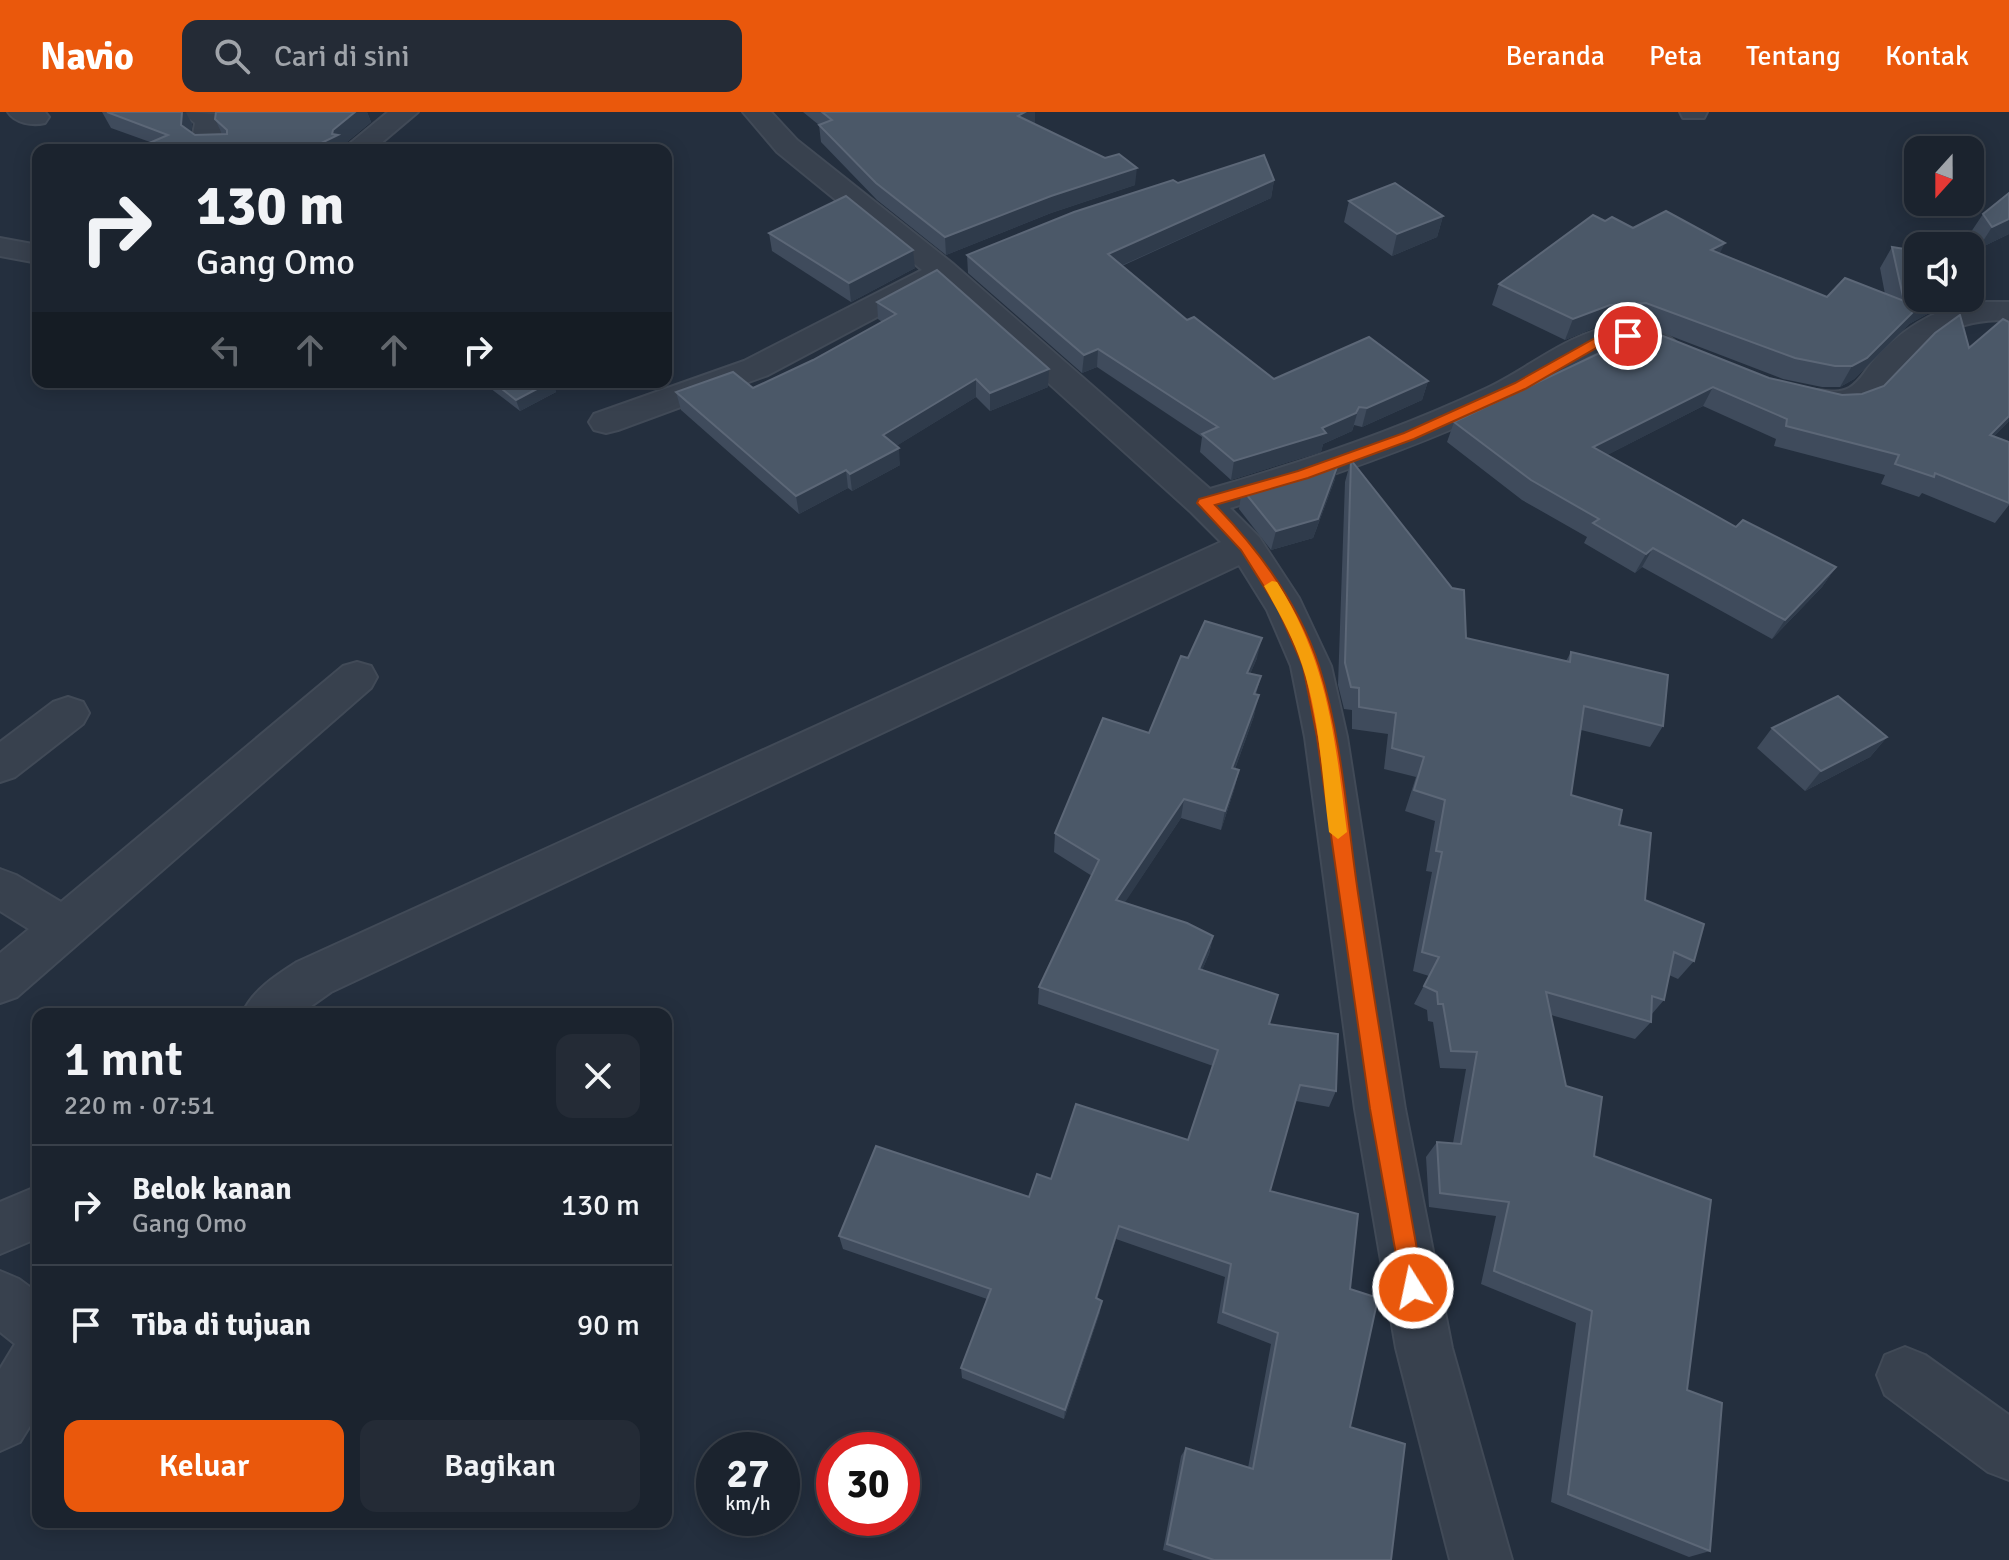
<!DOCTYPE html>
<html lang="id">
<meta charset="utf-8">
<style>
body{margin:0;font-family:Signika,sans-serif;background:#242b36;color:#f1f3f6;height:100vh;display:flex;flex-direction:column;font-size:30px;white-space:nowrap}
*{box-sizing:border-box;margin:0}
p{font-size:26px;color:#a0a4aa}
.icon{flex:none;width:44px;height:44px;fill:none;stroke:currentColor;stroke-width:2;stroke-linecap:round;stroke-linejoin:round}
.map{position:relative;flex:1;overflow:hidden}
.details{position:absolute;left:32px;top:896px;width:640px;height:520px;display:flex;flex-direction:column;background:#1b232e;border-radius:16px;box-shadow:0 4px 20px #0003,0 0 0 2px #39404a}
.details>*{flex:none}
.top-card{position:absolute;left:32px;top:32px;width:640px;height:244px;border-radius:16px;box-shadow:0 4px 20px #0003,0 0 0 2px #39404a;background:#1b232e;color:#f1f3f6;overflow:hidden}
.needle{width:52px;rotate:201deg}
.fabs{position:absolute;left:1904px;top:24px;display:grid;gap:16px}
.fabs a{display:grid;place-items:center;width:80px;height:80px;border-radius:16px;background:#1b232e;box-shadow:0 4px 20px #0003,0 0 0 2px #39404a;font-size:40px}
.speed{position:absolute;left:696px;top:1320px;display:flex;gap:16px;font-size:40px;font-weight:700;text-align:center}
.speed>*{display:grid;place-content:center;width:104px;height:104px;border-radius:50%;background:#1b232e;box-shadow:0 4px 20px #0003,0 0 0 2px #39404a;line-height:1}
.speed small{font-size:20px;font-weight:400}
.speed .limit{border:12px solid #d22;background:#fff;color:#111}
.pin{position:absolute;display:grid;place-items:center;width:68px;height:68px;color:#fff;margin:-34px;border:4px solid #fff;border-radius:50%;box-shadow:0 2px 8px #0007}
.me{position:absolute;width:88px;margin:-44px;rotate:350deg;stroke-linejoin:round;filter:drop-shadow(0 0 6px #0008)}
.turn{display:flex;align-items:center;gap:28px;height:168px;padding:0 32px;font-size:36px}
.turn .icon{width:104px;height:104px;stroke-width:2.5}
.turn b{display:block;font-size:56px;line-height:68px}
.lanes{display:flex;align-items:center;height:76px;padding:0 32px;background:#0003;justify-content:center;gap:40px;direction:ltr}
.lanes .off{opacity:.35}
.round{display:grid;place-items:center;flex:none;width:84px;height:84px;border-radius:16px;background:#242b36}
.overview{display:flex;align-items:center;justify-content:space-between;height:136px;padding:0 32px}
h1{font-size:48px;font-weight:600;line-height:60px}
.button{display:flex;gap:16px;margin-top:auto;padding:16px 32px}
.button a{flex:1;height:92px;border-radius:16px;background:#ea580c;color:#fff;font-size:32px;font-weight:600;line-height:92px;text-align:center}
.button a+a{background:#242b36;color:#f1f3f6}
ul{padding:0;list-style:none}
li{display:flex;align-items:center;gap:24px;height:120px;padding:0 32px;border-top:2px solid #39404a}
li div{flex:1}
li b{display:block;font-size:30px}
li em{font-style:normal}
header{display:flex;align-items:center;gap:48px;box-sizing:border-box;height:112px;padding:0 40px;background:#ea580c;color:#fff}
header strong{font-size:38px}
nav{display:flex;gap:44px;margin-inline-start:auto;font-size:28px}
.search{width:560px;height:72px;background:#242b36;display:flex;align-items:center;gap:20px;box-sizing:border-box;padding:0 28px;border-radius:16px;color:#a0a4aa;font-size:30px}
.map>svg:first-child{display:block}
</style>
<header>
<strong>Navio</strong>
<div class="search"><svg class="icon" aria-label="search" viewBox="0 0 24 24"><circle cx="10" cy="10" r="6"/><path d="M15 15l6 6"/></svg>Cari di sini</div>
<nav><a>Beranda</a><a>Peta</a><a>Tentang</a><a>Kontak</a></nav>
</header>
<div class="map">
<svg width="2009" height="1448" viewBox="0 0 2009 1448">
<rect width="100%" height="100%" fill="#242f3e"/>
<g fill="none" stroke-linecap="round" stroke-linejoin="round">
<!-- street casing -->
<g stroke="#414a57" stroke-width="4">
<g id="street">
<path d="M8,0h37l4,5 -4,6c-13,3 -30,0 -37,-11z"/>
<path d="M181,0l38,2 4,6 -3,18 13,12c-15,0 -32,4 -41,-9l3,-18z"/>
<polygon points="388,0 418,0 373,38 342,38"/>
<path d="M743,0h28l26,28 155,123 258,226c94,-27 187,-59 275,-100 44,-20 83,-57 132,-63 17,-3 51,5 61,19l-5,7c-21,5 -38,-12 -59,-6 -39,12 -71,42 -108,59 -89,42 -182,74 -276,103l29,29 40,61 32,68 16,71 58,372 47,239 60,212h-62l-54,-212 -41,-239 -50,-372 -14,-71 -24,-56 -28,-45 -908,427 -31,22h-58c11,-24 33,-38 55,-52l924,-420 -30,-30 -252,-228 -171,91 -150,55 -12,3 -12,-3 -5,-8 5,-8 150,-53 178,-91 -145,-118z"/>
<polygon points="1680,0 1707,0 1704,6 1683,6"/>
<polygon points="0,126 38,133 38,151 0,144"/>
<path d="M1970,190h39v18c-52,-1 -79,16 -112,55 -10,11 -16,25 -30,31 -25,10 -50,5 -74,-2l-5,-7 5,-7c18,-5 40,7 56,-2 11,-6 17,-19 25,-28 28,-31 56,-48 96,-58z"/>
<polygon points="357,550 371,554 377,565 371,576 17,885 0,891 0,841 29,817 0,799 0,757 16,763 61,790 343,554"/>
<polygon points="68,585 83,590 89,601 83,612 15,665 0,670 0,630 53,590"/>
<polygon points="38,1074 38,1126 0,1142 0,1090"/>
<polygon points="0,1159 19,1167 38,1181 38,1301 20,1330 0,1339 0,1257 15,1232 0,1220"/>
<polygon points="1905,1235 1925,1243 2009,1303 2009,1368 1988,1360 1885,1283 1877,1263 1885,1243"/>
</g>
</g>
<!-- street -->
<use href="#street" fill="#38414e" fill-rule="evenodd"/>
</g>
<!-- wall -->
<g fill="#3f4b5c">
<polygon points="102,0 186,0 192,12 191,20 195,23 222,22 215,7 216,0 367,0 371,10 342,34 150,30 111,16"/>
<polygon points="803,0 1035,0 1034,12 1135,73 1051,101 946,143 877,88 821,30 819,13"/>
<polygon points="1274,68 1271,86 1122,154 1187,208 1274,267 1428,269 1422,288 1362,315 1354,313 1352,319 1323,332 1321,340 1231,368 1200,340 1202,325 1097,255 1082,261 968,161 967,143 1178,71"/>
<polygon points="2009,81 2009,122 1978,137 1969,123 1983,102"/>
<polygon points="1349,89 1443,104 1437,125 1392,144 1344,110"/>
<polygon points="1605,109 1720,142 1827,185 1885,182 1880,156 1892,135 1918,186 1946,186 1940,195 1909,212 1854,267 1840,275 1822,275 1783,267 1637,211 1601,213 1565,228 1492,193 1499,172"/>
<polygon points="769,121 915,156 851,190 772,139"/>
<polygon points="877,190 1048,275 990,299 976,285 896,334 900,353 852,379 848,376 799,402 681,298 676,280 753,276 813,248 882,210 878,207"/>
<polygon points="2009,210 2009,309 1994,324 2009,330 2009,393 1995,411 1922,381 1919,385 1881,372 1885,363 1774,334 1776,327 1703,294 1607,343 1736,415 1836,455 1822,475 1772,527 1642,455 1635,461 1584,431 1587,425 1522,388 1447,330 1454,310 1597,242 1605,223 1769,266 1842,283 1862,282 1884,274 1969,236"/>
<polygon points="485,270 552,270 556,280 520,299 486,273"/>
<polygon points="1351,348 1466,526 1566,549 1571,540 1663,614 1650,635 1581,618 1571,683 1619,713 1645,788 1694,849 1678,867 1669,863 1664,888 1651,903 1651,910 1635,927 1551,903 1566,974 1687,1278 1710,1439 1689,1445 1551,1390 1576,1211 1481,1172 1496,1104 1429,1095 1426,1045 1437,1030 1453,1031 1466,957 1440,956 1433,910 1428,909 1427,898 1414,892 1429,864 1413,859 1432,760 1426,759 1435,709 1405,699 1416,665 1384,657 1388,622 1352,617 1352,598 1344,597 1338,573 1345,370"/>
<polygon points="1335,367 1313,426 1271,438 1239,397 1242,377"/>
<polygon points="1188,546 1257,546 1250,562 1261,564 1256,582 1254,604 1235,657 1239,658 1234,678 1221,718 1181,706 1124,791 1213,824 1209,842 1202,858 1269,912 1336,979 1329,995 1296,989 1270,1079 1350,1177 1350,1315 1391,1448 1193,1448 1163,1438 1181,1344 1186,1336 1248,1356 1271,1232 1217,1211 1225,1165 1116,1127 1097,1187 1100,1200 1064,1307 962,1266 961,1256 987,1187 843,1137 839,1124 1029,1085 1051,1067 1188,1028 1213,954 1038,892 1039,875 1092,764 1054,740 1055,721 1149,621"/>
<polygon points="1772,616 1887,625 1870,645 1805,679 1757,636"/>
</g>
<!-- shaded-wall -->
<g fill="#2f3b4b">
<polygon points="182,0 186,0 192,12 190,31 181,13"/>
<polygon points="355,0 367,0 371,10 342,34 344,38 307,38 332,22 333,18"/>
<polygon points="1025,0 1035,0 1035,11 1018,21 1018,4"/>
<polygon points="1137,56 1135,73 1051,101 946,143 945,125 1051,84"/>
<polygon points="1274,68 1271,86 1107,160 1108,142"/>
<polygon points="1443,104 1437,125 1392,144 1397,122"/>
<polygon points="2009,107 2009,122 1978,137 1992,115"/>
<polygon points="1725,131 1715,151 1711,138"/>
<polygon points="913,138 915,156 851,190 849,171"/>
<polygon points="1932,186 1946,186 1940,195 1909,212 1854,267 1840,275 1852,254 1922,191"/>
<polygon points="1610,193 1601,213 1565,228 1573,207"/>
<polygon points="1098,237 1097,255 1082,261 1084,243"/>
<polygon points="1049,257 1048,275 990,299 990,281"/>
<polygon points="976,267 976,285 885,341 883,323"/>
<polygon points="1428,269 1422,288 1362,315 1367,296"/>
<polygon points="550,270 552,270 556,280 520,299 516,288"/>
<polygon points="1713,275 1703,294 1584,355 1593,335"/>
<polygon points="1359,295 1352,319 1323,332 1321,340 1231,368 1234,349"/>
<polygon points="2009,304 2009,309 1976,342 1990,323"/>
<polygon points="899,336 900,353 852,379 850,362"/>
<polygon points="1340,347 1335,367 1313,426 1271,438 1276,419"/>
<polygon points="846,358 848,376 799,402 796,384"/>
<polygon points="1653,436 1642,455 1635,461 1646,442"/>
<polygon points="1836,455 1822,475 1772,527 1785,508"/>
<polygon points="1262,526 1257,546 1242,581 1247,561"/>
<polygon points="1259,583 1254,604 1228,676 1232,656"/>
<polygon points="1887,625 1870,645 1805,679 1821,659"/>
<polygon points="1239,658 1234,678 1221,718 1225,699"/>
<polygon points="1184,687 1181,706 1114,807 1116,788"/>
<polygon points="1213,824 1209,842 1195,875 1199,857"/>
<polygon points="1119,1114 1116,1127 1094,1198 1096,1186"/>
<polygon points="1102,1189 1100,1200 1064,1307 1065,1298"/>
</g>
<!-- building -->
<g fill="#4b5868" stroke="#5c6777" stroke-width="2">
<polygon points="107,0 182,0 181,13 195,23 227,22 227,18 215,7 216,0 355,0 333,18 332,22 338,23 307,38 133,38 168,23"/>
<polygon points="822,0 1025,0 1018,4 1105,46 1119,42 1137,56 1051,84 945,125 876,71 819,13 832,8"/>
<polygon points="1264,43 1274,68 1108,142 1187,208 1194,205 1274,267 1369,225 1428,269 1367,296 1359,295 1356,301 1322,316 1326,321 1234,349 1202,322 1218,315 1098,237 1084,243 967,143 1074,100 1173,68 1178,71"/>
<polygon points="1395,71 1443,104 1397,122 1349,89"/>
<polygon points="2009,81 2009,107 1992,115 1983,102"/>
<polygon points="846,84 913,138 849,171 769,121"/>
<polygon points="1666,99 1725,131 1711,138 1827,185 1845,166 1904,189 1892,135 1918,139 1918,186 1932,186 1922,191 1867,246 1852,254 1835,254 1795,246 1646,191 1610,193 1573,207 1499,172 1593,103 1605,109 1612,105 1633,116"/>
<polygon points="937,158 1049,257 990,281 976,267 883,323 899,336 850,362 846,358 796,384 676,280 733,260 753,276 813,248 896,202 877,190"/>
<polygon points="1960,203 1969,236 2003,207 2009,210 2009,304 1990,323 2009,330 2009,391 1935,361 1934,365 1895,352 1899,343 1786,314 1787,307 1713,275 1593,335 1736,415 1743,408 1836,455 1785,508 1653,436 1646,442 1593,411 1599,407 1531,368 1454,310 1621,231 1605,223 1627,216 1653,220 1769,266 1842,283 1862,282 1884,274 1935,221"/>
<polygon points="493,270 550,270 516,288"/>
<polygon points="1340,347 1318,407 1276,419 1242,377"/>
<polygon points="1351,348 1452,476 1464,478 1466,526 1570,550 1571,540 1668,563 1663,614 1584,594 1571,683 1622,698 1619,713 1651,721 1645,788 1704,812 1694,849 1674,840 1664,888 1652,884 1651,910 1546,880 1566,974 1602,985 1594,1044 1711,1088 1687,1278 1722,1291 1710,1439 1568,1382 1592,1199 1494,1159 1509,1090 1440,1081 1437,1030 1461,1032 1477,940 1451,939 1443,892 1438,892 1437,880 1424,874 1439,845 1422,840 1442,740 1436,739 1445,688 1414,678 1424,645 1392,636 1396,601 1359,595 1359,576 1351,575 1345,551"/>
<polygon points="1205,509 1262,526 1247,561 1261,564 1254,582 1259,583 1232,656 1239,658 1225,699 1184,687 1116,788 1187,811 1213,824 1199,857 1278,883 1269,912 1338,922 1336,979 1300,973 1270,1079 1358,1102 1350,1177 1378,1186 1350,1315 1405,1332 1391,1448 1214,1448 1167,1432 1186,1336 1253,1357 1278,1221 1223,1200 1231,1152 1119,1114 1096,1186 1102,1189 1065,1298 961,1256 991,1177 839,1124 876,1034 1029,1085 1037,1062 1051,1067 1076,992 1188,1028 1218,938 1039,875 1099,748 1055,721 1103,606 1149,621 1181,544 1188,546"/>
<polygon points="1838,584 1887,625 1821,659 1772,616"/>
</g>
<!-- route -->
<path fill="#ea580c" stroke="#983908" stroke-width="2" d="M1628,220l5,1v5l-28,5 -80,46 -111,50 -106,39 -93,27c44,45 84,99 104,161 23,72 28,153 39,227 20,132 42,264 66,395l-3,8 -8,3 -8,-3 -3,-8 -32,-179 -53,-372 -14,-71 -25,-57 -37,-59 -44,-47 2,-4 99,-28 106,-38 111,-50 82,-46z"/>
<!-- slow -->
<path fill="#f59e0b" d="M1272,469l5,1c52,82 58,157 70,250l-9,7 -9,-7c-7,-55 -9,-114 -27,-167 -9,-28 -24,-54 -38,-79z"/>
</svg>
<div class="fabs">
<a><svg class="needle" viewBox="-14 -14 28 28"><path d="M0-13l5 13h-10z" fill="#e53935"/><path d="M0 13l5-13h-10z" fill="#a0a4aa"/></svg></a>
<a><svg class="icon" aria-label="sound" viewBox="0 0 24 24"><path d="M4 9h4l5-4v14l-5-4H4zM17 9q2 3 0 6"/></svg></a>
</div>
<div class="speed"><div>27<small>km/h</small></div><div class="limit">30</div></div>
<div class="pin" style="left:1628px;top:224px;background:#d93025"><svg class="icon" aria-label="arrive" viewBox="0 0 24 24"><path d="M6 21V4h12l-3 4 3 4H6"/></svg></div>
<svg class="me" style="left:1413px;top:1176px" viewBox="-20 -20 40 40"><circle r="17" fill="#ea580c" stroke="#fff" stroke-width="3"/><path d="M0-11L8 9 0 5-8 9z" fill="#fff"/></svg>
<div class="top-card">
<div class="turn"><svg class="icon" aria-label="right" viewBox="0 0 24 24"><path d="M7 20v-9h11M14 6l5 5-5 5"/></svg><div><b>130 m</b>Gang Omo</div></div>
<div class="lanes"><svg class="icon off" aria-label="left" viewBox="0 0 24 24"><path d="M17 20v-9H6M10 6l-5 5 5 5"/></svg><svg class="icon off" aria-label="ahead" viewBox="0 0 24 24"><path d="M12 20V5M6 11l6-6 6 6"/></svg><svg class="icon off" aria-label="ahead" viewBox="0 0 24 24"><path d="M12 20V5M6 11l6-6 6 6"/></svg><svg class="icon" aria-label="right" viewBox="0 0 24 24"><path d="M7 20v-9h11M14 6l5 5-5 5"/></svg></div>
</div>
<section class="details">
<div class="overview"><div><h1>1 mnt</h1><p>220 m · 07:51</p></div><a class="round"><svg class="icon" aria-label="close" viewBox="0 0 24 24"><path d="M6 6l12 12M18 6L6 18"/></svg></a></div>
<ul>
<li><svg class="icon" aria-label="right" viewBox="0 0 24 24"><path d="M7 20v-9h11M14 6l5 5-5 5"/></svg><div><b>Belok kanan</b><p>Gang Omo</p></div><em>130 m</em></li>
<li><svg class="icon" aria-label="arrive" viewBox="0 0 24 24"><path d="M6 21V4h12l-3 4 3 4H6"/></svg><div><b>Tiba di tujuan</b></div><em>90 m</em></li>
</ul>
<div class="button"><a>Keluar</a><a>Bagikan</a></div>
</section>
</div>
